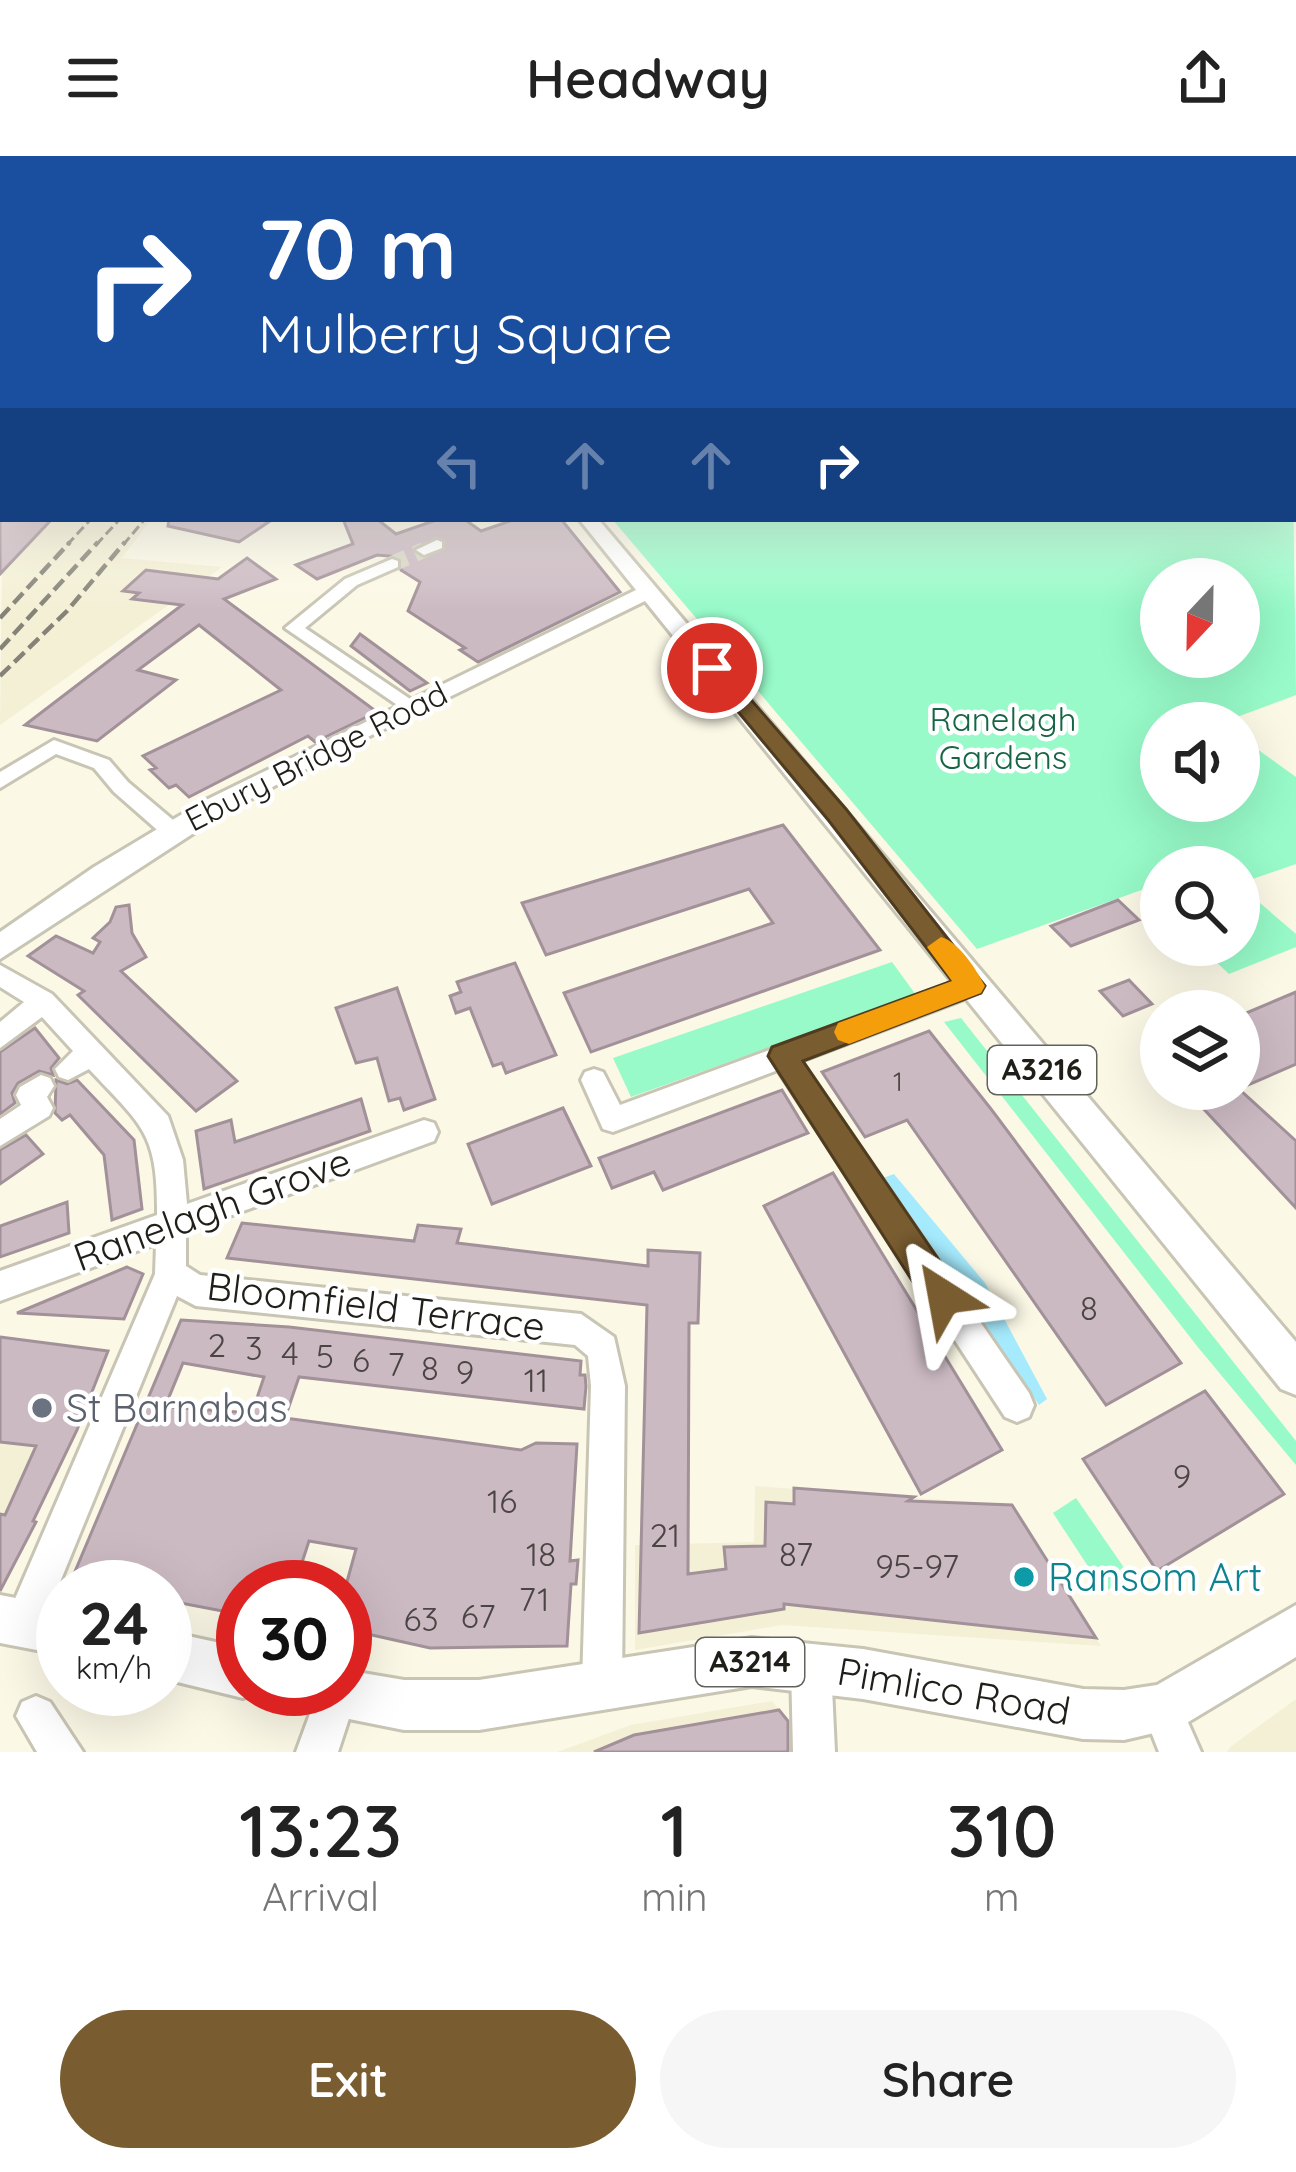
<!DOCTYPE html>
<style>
body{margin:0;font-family:Quicksand,sans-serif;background:#f6f6f6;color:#222;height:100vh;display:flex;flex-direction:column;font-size:45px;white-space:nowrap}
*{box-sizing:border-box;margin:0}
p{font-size:39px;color:#767676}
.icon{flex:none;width:66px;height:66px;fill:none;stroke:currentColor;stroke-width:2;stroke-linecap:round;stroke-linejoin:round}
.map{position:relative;height:1596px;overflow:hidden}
.panel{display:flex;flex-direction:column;background:#fff;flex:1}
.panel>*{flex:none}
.guide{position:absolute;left:0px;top:0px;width:1296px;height:366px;box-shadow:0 12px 48px #0002;background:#1a4fa0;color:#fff;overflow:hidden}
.needle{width:78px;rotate:202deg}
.buttons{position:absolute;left:1140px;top:402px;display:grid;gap:24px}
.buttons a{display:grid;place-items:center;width:120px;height:120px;border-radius:50%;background:#fff;box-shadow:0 12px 48px #0002;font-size:60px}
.speed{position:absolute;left:36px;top:1404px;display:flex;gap:24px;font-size:60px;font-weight:700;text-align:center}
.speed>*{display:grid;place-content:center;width:156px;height:156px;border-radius:50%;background:#fff;box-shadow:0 12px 48px #0002;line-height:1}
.speed small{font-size:30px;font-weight:400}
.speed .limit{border:18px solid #d22;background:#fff;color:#111}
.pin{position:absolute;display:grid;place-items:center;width:102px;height:102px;color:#fff;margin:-51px;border:6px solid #fff;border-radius:50%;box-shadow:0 3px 12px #0007}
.me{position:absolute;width:132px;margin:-66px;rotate:326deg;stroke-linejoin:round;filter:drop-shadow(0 0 9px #0008)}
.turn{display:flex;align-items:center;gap:42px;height:252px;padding:0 60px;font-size:54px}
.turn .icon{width:156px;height:156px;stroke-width:2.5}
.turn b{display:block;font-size:84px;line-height:102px}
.lanes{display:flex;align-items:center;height:114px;padding:0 60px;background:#0003;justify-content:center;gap:60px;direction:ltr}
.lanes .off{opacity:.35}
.eta{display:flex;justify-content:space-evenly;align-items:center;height:204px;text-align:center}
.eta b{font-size:72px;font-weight:600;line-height:84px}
.primary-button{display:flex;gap:24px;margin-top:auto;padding:24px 60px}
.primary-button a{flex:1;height:138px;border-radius:72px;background:#795c30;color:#fff;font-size:48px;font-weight:600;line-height:138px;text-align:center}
.primary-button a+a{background:#f6f6f6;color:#222}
header{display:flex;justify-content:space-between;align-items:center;height:156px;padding:0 60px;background:#fff;font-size:54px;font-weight:600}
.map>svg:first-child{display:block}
</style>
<header><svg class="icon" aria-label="menu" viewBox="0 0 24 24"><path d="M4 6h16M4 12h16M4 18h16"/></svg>Headway<svg class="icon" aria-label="share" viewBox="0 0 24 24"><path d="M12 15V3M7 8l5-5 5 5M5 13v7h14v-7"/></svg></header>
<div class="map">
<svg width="1296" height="1596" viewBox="0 0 1296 1596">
<rect width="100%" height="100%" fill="#fbf8e6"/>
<!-- built -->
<g fill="#f4f0d6">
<polygon points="3,322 3,363 151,363 122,402 222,411 0,569"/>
<polygon points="0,1286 36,1290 28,1306 59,1311 7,1424 0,1423"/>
<polygon points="755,1330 1012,1349 1101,1490 782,1469 635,1494 635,1389 754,1386"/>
<polygon points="1296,1543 1296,1596 1227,1596 1230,1591"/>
<polygon points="772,1545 789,1566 790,1596 557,1596 631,1569"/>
</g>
<!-- green -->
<g fill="#97fac8" fill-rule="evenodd">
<path d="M1293,320l3,219 -75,28h-60v78h78v-65l57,41v87l-52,18 -5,-4v-11l-19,-5 -59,5v16l-184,66 -365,-430h681zM1239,423v78h-78v-78z"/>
<polygon points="1239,729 1296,778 1296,791 1229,818 1198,789 1239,789"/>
<polygon points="892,806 916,839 631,941 613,902"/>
<polygon points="961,862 1296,1285 1296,1309 1197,1190 944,866"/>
<polygon points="1076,1342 1129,1419 1105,1436 1053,1357"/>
</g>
<!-- water -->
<polygon fill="#a5eafd" points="894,1018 985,1127 1047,1243 1039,1249 883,1022"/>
<!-- building -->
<g fill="#ccbac3" stroke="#a29199" stroke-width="3" fill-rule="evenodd">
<polygon points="0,363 52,363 0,418"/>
<polygon points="169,363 273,363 239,386 168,370"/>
<polygon points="343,363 377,363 396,378 439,363 464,363 481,375 516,363 561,363 620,436 478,506 460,494 465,492 408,455 420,426 401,414 399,401 377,399 317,423 296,409 353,388"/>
<polygon points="247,402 276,423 224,443 377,556 315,586 308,580 189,641 176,629 169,632 150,614 156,612 143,600 281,534 199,469 138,514 176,524 97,585 25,569 182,449 132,443 139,437 123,435 146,414 218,423"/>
<polygon points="360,478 427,527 410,535 351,490"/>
<polygon points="783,669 880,794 591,896 564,837 773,767 749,733 546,799 522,747"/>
<polygon points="1118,744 1139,764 1071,790 1051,770"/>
<polygon points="129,749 132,777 146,801 121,815 237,925 196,955 78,839 84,835 28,800 56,780 93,797 100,786 93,782 110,766 116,751"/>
<polygon points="515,807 556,899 506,917 502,907 493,910 470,852 456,857 450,840 461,836 457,826"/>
<polygon points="1129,824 1152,848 1123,860 1100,835"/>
<polygon points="397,832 435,943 404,954 400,942 389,945 377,902 356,907 336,852"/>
<polygon points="1296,836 1296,908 1239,933 1296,985 1296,1052 1185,933 1239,933 1239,860"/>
<polygon points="35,872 59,902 51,912 53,919 39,915 18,927 12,937 15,947 0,958 0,896"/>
<polygon points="929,875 991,953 1181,1207 1106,1249 907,964 865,981 822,916"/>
<polygon points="56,924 67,928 77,924 134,984 142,1053 112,1064 104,999 70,959 62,964 55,957"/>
<polygon points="782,934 808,977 663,1034 654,1016 612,1032 599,1002"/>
<polygon points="361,943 370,975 204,1033 196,975 231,964 235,986"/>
<polygon points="563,952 591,1010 492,1048 468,988"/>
<polygon points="26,979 43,998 0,1028 0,994"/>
<polygon points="833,1017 1002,1294 921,1338 764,1050"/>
<polygon points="67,1046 69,1077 0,1101 0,1070"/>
<polygon points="242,1067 414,1085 418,1069 461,1073 457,1087 648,1110 648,1094 700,1097 698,1167 689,1167 688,1418 726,1413 724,1391 765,1390 766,1346 794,1348 794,1332 914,1341 908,1345 1012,1349 1096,1482 784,1448 784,1453 639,1477 647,1149 227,1102"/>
<polygon points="127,1111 143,1118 124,1163 17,1157"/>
<path d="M181,1164l108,7 292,34 -1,14h5l1,11 -2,23 -285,-32 -14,41 236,32 15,-7 41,1 -7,117 8,-1 -2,24h-5l-4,62 -137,2 -85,-19v-40l11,-40 -47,-8 -15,46h-51v28l-78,-15v-13h-86l-8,-6zM183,1207l81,14 -12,36 -87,-6z"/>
<polygon points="0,1181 108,1195 77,1274 33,1365 36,1366 0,1435 0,1358 5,1359 36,1290 0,1286"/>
<polygon points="1205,1235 1284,1338 1157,1415 1083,1303"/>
<polygon points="779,1554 788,1565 788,1596 594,1596 634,1579"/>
</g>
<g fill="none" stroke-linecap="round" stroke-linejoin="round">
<!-- minor-tunnel -->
<polyline stroke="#dad7c7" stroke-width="16" stroke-dasharray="16 9" stroke-linecap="butt" points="392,408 424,394"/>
<!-- minor casing -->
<g stroke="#c8c5b4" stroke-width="6">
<g id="minor">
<polygon points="0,232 3,233 3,241 0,240"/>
<polygon points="3,251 3,259 0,260 0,252"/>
<polygon points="3,290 3,299 0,300 0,291"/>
<polygon points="437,384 442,386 442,392 424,399 416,394"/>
<polygon points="392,403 398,405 398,411 357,429 305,472 416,547 418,551 409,557 285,472 345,423"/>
<polygon points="54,584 109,604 128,626 179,669 182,674 179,679 163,679 114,636 94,612 56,598 0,632 0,616"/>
<path d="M0,809l52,29 116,122 15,44 4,44 237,-84 10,3 4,9 -4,9 -248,91v34l14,9 381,39 33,23 11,49 -3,298 -6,14 -14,6 -14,-6 -6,-14 9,-298 -3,-30 -13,-11 -379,-39 -19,-10 -139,340 -14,5 -14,-5 -5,-14 150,-348 1,-30 -156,57v-30l157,-56c1,-83 -15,-89 -68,-146l-21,11 -9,-3 -4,-8 18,-18 -31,-34 -42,31v-26l24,-20 -24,-15z"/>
<polygon points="971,820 980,823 983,830 980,837 801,905 1029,1237 1034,1249 1029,1261 1017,1266 1005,1261 778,914 613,976 603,973 581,924 585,916 594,913 603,916 620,949"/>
<polygon points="41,919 50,922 54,930 47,941 53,952 49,960 0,990 0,963 21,949 16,939 20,931"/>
<polygon points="811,1490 825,1496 831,1510 835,1596 793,1596 791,1510 797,1496"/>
<polygon points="345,1525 350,1527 356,1541 338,1596 296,1596 319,1533 345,1533"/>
<polygon points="1162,1533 1176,1539 1201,1596 1159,1596 1142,1553 1148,1539"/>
<polygon points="36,1540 50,1546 83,1596 37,1596 16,1560 22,1546"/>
</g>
</g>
<!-- major casing -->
<g stroke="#c8c5b4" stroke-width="6">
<g id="major">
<polygon points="579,363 598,363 1296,1186 1296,1239 1281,1233 645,445 335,597 223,658 0,803 0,776 94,711 204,645 636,434"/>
<polygon points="0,1439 63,1451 63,1499 0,1487"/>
<polygon points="1296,1449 1296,1501 1180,1571 1124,1584 1083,1583 863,1543 752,1530 479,1574 404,1574 289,1551 282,1533 345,1533 345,1514 404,1524 479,1524 752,1482 863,1493 1083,1533 1124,1534 1157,1529"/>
<polygon points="165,1475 243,1492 243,1533 260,1534 243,1542 165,1523"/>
</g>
</g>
<!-- highway casing -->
<g stroke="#c8c5b4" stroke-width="6">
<polygon id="highway" points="1293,306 1296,307 1296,319 1293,318"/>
</g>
<!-- minor -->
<use href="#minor" fill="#fff" fill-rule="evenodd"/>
<!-- major -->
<use href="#major" fill="#fff" fill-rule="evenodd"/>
<!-- highway -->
<use href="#highway" fill="#fff" fill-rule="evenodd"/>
<!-- rail-far1 -->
<g stroke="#858377" stroke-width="3" stroke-dasharray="10 4.5" stroke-linecap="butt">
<polyline points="67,389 91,363"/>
<polyline points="96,389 120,363"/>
<polyline points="123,389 145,363"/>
</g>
<!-- rail -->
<g stroke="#858377" stroke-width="4.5" stroke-dasharray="14 6" stroke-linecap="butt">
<polyline points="0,462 70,386"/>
<polyline points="0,493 98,386"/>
<polyline points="0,520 67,455 125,386"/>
</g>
</g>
<!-- sky -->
<linearGradient id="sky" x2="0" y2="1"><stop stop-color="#8dcaf0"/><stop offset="0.51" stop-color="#fdfcf4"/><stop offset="1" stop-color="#fdfcf4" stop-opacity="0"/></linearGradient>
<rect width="1296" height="455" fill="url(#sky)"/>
<!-- route -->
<polygon fill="#795c30" stroke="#4f3c1f" stroke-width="3" points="705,507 719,507 846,653 985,830 981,837 803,905 956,1129 962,1141 956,1154 944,1159 931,1154 768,900 772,891 952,825 829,665 705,516"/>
<!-- slow -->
<path fill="#f59e0b" d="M941,781c18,5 35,32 44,49l-4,7 -132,51 -11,-4 -4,-8 4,-9 114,-42 -25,-34z"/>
<!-- markers -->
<circle fill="#6b7280" stroke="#fff" stroke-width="4.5" cx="42" cy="1252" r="12"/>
<circle fill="#0f9aa8" stroke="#fff" stroke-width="4.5" cx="1024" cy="1421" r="12"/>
<g text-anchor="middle" stroke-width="9" stroke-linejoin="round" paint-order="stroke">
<!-- number labels -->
<g font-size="27" fill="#4a4543">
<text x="898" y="935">1</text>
</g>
<!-- shield labels -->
<g fill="#fff" stroke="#62625d" stroke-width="3">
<rect x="988" y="890" width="108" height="48" rx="9"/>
<rect x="696" y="1482" width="108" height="48" rx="9"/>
</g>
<g font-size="30" font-weight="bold" fill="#1f1e18">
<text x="1042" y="924">A3216</text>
<text x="750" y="1516">A3214</text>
</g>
<!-- park labels -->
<g font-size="33" fill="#166545" stroke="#fff">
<text x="1003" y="575">Ranelagh<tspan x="1003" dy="38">Gardens</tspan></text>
</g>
<!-- street labels -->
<g font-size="33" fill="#1f1e18" stroke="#fff">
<text transform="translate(316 600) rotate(-27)" y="12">Ebury Bridge Road</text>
</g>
<!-- near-number labels -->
<g font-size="33" fill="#4a4543">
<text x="1089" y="1164">8</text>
<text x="217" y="1201">2</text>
<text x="254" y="1204">3</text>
<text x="290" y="1209">4</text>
<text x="325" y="1212">5</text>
<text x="361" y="1216">6</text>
<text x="396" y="1220">7</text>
<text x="430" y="1224">8</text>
<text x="465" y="1228">9</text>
<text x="536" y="1236">11</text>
<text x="1182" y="1332">9</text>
<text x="502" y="1357">16</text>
<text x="665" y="1391">21</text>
<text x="541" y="1410">18</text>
<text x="796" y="1410">87</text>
<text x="917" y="1422">95-97</text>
<text x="534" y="1455">71</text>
<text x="478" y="1472">67</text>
<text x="421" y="1475">63</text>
</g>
<!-- near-street labels -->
<g font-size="39" fill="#1f1e18" stroke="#fff">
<text transform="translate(212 1053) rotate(-20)" y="14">Ranelagh Grove</text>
<text transform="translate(376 1150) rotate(7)" y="14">Bloomfield Terrace</text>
<text transform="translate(954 1535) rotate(10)" y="14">Pimlico Road</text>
</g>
<!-- near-worship labels -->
<g font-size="39" fill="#5b616d" stroke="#fff" text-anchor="start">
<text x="66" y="1266">St Barnabas</text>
</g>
<!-- near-culture labels -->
<g font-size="39" fill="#0d838f" stroke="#fff" text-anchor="start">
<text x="1048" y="1435">Ransom Art</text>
</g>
</g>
</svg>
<div class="buttons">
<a><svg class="needle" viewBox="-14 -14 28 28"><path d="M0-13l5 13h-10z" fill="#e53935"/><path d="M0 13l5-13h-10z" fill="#767676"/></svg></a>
<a><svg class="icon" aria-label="sound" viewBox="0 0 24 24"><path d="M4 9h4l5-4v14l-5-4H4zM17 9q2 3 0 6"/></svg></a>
<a><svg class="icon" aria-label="search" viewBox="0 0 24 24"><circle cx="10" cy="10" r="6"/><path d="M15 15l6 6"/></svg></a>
<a><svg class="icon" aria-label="layers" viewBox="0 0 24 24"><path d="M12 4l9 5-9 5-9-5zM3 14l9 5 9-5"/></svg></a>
</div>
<div class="speed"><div>24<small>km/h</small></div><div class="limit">30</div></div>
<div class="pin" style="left:712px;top:512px;background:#d93025"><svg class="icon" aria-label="arrive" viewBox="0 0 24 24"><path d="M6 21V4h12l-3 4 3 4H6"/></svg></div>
<svg class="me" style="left:944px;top:1141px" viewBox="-20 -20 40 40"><path d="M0-17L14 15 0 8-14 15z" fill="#795c30" stroke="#fff" stroke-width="4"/></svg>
<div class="guide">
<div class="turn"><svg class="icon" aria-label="right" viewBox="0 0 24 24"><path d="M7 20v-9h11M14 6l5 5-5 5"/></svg><div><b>70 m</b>Mulberry Square</div></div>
<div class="lanes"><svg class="icon off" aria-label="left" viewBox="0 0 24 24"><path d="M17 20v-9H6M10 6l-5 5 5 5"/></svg><svg class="icon off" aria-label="ahead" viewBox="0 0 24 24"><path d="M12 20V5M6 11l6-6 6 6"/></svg><svg class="icon off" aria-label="ahead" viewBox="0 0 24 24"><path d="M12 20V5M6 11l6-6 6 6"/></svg><svg class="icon" aria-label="right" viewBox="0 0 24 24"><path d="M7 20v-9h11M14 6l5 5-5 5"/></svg></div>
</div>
</div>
<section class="panel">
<div class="eta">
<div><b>13:23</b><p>Arrival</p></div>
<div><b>1</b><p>min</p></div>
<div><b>310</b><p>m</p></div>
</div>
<div class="primary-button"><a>Exit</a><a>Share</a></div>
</section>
